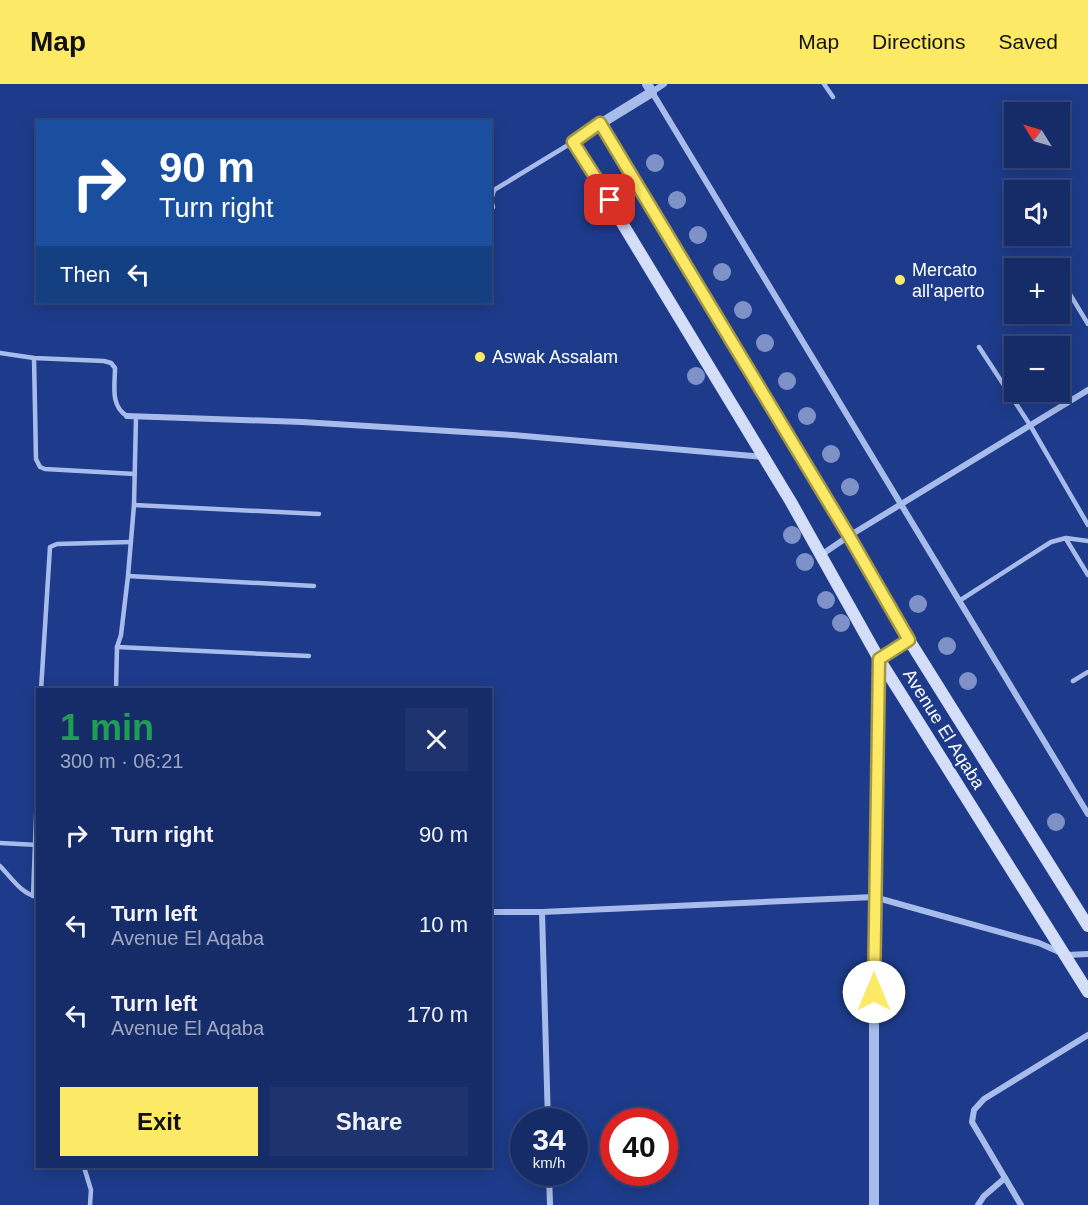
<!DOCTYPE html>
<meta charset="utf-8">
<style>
body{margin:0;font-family:Arial,sans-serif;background:#1f346e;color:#f1f3f6;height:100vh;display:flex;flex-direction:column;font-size:22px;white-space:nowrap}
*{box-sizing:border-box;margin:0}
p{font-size:20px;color:#9ea7c0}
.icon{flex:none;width:33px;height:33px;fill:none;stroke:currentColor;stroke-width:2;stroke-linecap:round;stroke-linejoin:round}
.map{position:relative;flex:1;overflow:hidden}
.panel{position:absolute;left:36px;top:604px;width:456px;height:480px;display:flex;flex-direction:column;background:#162c68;border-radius:0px;box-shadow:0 3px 15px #0003,0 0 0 2px #35487c}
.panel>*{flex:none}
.banner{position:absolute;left:36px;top:36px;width:456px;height:183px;border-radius:0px;box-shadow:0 3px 15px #0003,0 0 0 2px #35487c;background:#1a4fa0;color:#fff;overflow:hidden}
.needle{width:39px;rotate:307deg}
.buttons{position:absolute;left:1004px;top:18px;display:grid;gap:12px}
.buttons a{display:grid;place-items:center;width:66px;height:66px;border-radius:0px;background:#162c68;box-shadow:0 3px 15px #0003,0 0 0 2px #35487c;font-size:30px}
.speed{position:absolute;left:510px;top:1024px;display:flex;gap:12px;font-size:30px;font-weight:700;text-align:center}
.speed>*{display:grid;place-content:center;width:78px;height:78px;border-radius:50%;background:#162c68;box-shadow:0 3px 15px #0003,0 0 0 2px #35487c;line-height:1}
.speed small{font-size:15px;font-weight:400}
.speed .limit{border:9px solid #d22;background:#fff;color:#111}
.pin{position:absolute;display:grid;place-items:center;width:51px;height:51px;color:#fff;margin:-26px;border-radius:12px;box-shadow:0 3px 9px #0006}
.me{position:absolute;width:66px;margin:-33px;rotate:0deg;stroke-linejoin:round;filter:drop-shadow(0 0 4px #0008)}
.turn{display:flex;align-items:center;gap:21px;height:126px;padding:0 24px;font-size:27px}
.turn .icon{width:78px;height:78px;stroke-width:2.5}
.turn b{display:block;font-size:42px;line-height:51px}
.then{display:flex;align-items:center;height:57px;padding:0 24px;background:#0003;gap:12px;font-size:22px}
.round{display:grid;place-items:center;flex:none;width:63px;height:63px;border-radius:0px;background:#1f346e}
.headline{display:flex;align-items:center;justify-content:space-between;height:102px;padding:0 24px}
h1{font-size:36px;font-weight:700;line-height:45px;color:#1e9e55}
.action{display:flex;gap:12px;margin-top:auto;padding:12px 24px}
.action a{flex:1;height:69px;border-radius:0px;background:#fce966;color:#111;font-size:24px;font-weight:700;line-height:69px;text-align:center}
.action a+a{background:#1f346e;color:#f1f3f6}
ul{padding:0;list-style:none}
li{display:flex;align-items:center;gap:18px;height:90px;padding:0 24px}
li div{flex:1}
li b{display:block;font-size:22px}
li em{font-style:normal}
header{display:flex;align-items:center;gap:36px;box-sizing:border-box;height:84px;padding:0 30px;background:#fce966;color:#111}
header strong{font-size:28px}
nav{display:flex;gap:33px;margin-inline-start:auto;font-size:21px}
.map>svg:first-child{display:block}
</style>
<header>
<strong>Map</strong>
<nav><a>Map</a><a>Directions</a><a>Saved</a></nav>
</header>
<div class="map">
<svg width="1088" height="1121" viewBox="0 0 1088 1121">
<rect width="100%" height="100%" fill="#1d3b8a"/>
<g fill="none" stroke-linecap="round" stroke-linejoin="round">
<!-- service -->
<g stroke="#a8bcec" stroke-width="4.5">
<polyline points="824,0 833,13"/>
<polyline points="493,123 491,116 494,106 573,58"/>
<polyline points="1052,180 1055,184"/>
<polyline points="1059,192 1088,240"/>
<polyline points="979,263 1030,341 1088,441"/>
<path d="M0,269l34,5 70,3 7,2 4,5c0,17 -5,38 12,48"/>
<polyline points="34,274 36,375 40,383 45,385 135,390"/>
<polyline points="134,421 319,430"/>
<polyline points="1066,455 1088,491"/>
<polyline points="128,492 314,502"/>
<polyline points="959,517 1051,458 1066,454 1088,457"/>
<polyline points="117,563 309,572"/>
<polyline points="1073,597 1088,588"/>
<polyline points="41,606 50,463 57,460 130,458"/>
<polyline points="116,606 117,563 121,551 128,492 134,421 136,333"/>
<polyline points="0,759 38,761"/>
<path d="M0,782c11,11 21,28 38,31"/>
<polyline points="33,812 38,682"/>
<polyline points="84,1083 91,1106 90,1121"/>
</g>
<!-- minor -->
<g stroke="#a8bcec" stroke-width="6">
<polyline points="664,0 652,8 1088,730"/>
<polyline points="127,332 302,338 513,351 764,373"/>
<polyline points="821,471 849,452 1088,306"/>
<polyline points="490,828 542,828 874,813 1039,859 1066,871 1088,870"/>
<polyline points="542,828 548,1038"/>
<polyline points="549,1089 550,1121"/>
<polyline points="978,1121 984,1112 1005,1094"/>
<polyline points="1021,1121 972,1038 974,1026 984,1015 1088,951"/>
</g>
<!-- tertiary -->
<g stroke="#a8bcec" stroke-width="10">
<polyline points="600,40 652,8 647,0"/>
<polyline points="874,1121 874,813 879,575 909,556"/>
</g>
<!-- secondary -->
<polyline stroke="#d4def9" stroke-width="12" points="1088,842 909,556 849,452 600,40 573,58 791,418 879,575 1088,908"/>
</g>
<!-- trees -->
<g fill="#7e92c7">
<circle cx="655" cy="79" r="9"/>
<circle cx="677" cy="116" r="9"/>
<circle cx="698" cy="151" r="9"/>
<circle cx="722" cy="188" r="9"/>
<circle cx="743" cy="226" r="9"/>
<circle cx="765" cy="259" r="9"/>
<circle cx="696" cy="292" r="9"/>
<circle cx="787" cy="297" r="9"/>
<circle cx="807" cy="332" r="9"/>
<circle cx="831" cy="370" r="9"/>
<circle cx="850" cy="403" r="9"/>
<circle cx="792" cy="451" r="9"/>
<circle cx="805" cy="478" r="9"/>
<circle cx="826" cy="516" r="9"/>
<circle cx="918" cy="520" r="9"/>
<circle cx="841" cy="539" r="9"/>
<circle cx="947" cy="562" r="9"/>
<circle cx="968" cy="597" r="9"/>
<circle cx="1056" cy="738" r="9"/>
</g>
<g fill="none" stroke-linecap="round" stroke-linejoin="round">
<!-- route casing -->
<g stroke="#a49742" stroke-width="15">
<polyline id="route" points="610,116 573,58 600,39 849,452 909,556 879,575 874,908"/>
</g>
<!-- route -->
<use href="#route" stroke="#fce966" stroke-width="10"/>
</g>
<!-- markers -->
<g fill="#fce966" stroke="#1d3b8a" stroke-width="2">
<circle cx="900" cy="196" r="6"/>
<circle cx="480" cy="273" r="6"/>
</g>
<g text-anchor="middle" stroke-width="5" stroke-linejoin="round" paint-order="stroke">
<!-- poi labels -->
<g font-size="18" fill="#fff" stroke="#1d3b8a" text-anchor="start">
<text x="912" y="192">Mercato<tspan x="912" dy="21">all'aperto</tspan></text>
<text x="492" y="279">Aswak Assalam</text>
</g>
<!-- street labels -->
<g font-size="18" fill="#fff" stroke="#1d3b8a">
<text transform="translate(944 645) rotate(58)" y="6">Avenue El Aqaba</text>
</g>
</g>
</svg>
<div class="buttons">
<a><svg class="needle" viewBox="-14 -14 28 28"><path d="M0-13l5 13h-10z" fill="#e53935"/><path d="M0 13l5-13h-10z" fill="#9ea7c0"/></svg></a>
<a><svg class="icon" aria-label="sound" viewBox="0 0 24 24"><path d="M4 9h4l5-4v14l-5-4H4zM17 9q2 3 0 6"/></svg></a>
<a>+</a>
<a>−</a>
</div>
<div class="speed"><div>34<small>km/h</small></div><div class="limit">40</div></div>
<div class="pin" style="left:610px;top:116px;background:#d93025"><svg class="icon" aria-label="arrive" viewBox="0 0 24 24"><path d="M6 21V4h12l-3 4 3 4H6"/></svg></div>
<svg class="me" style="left:874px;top:908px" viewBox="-20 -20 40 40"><circle r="19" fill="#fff"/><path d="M0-13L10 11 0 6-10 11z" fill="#fce966"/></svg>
<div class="banner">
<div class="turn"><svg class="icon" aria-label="right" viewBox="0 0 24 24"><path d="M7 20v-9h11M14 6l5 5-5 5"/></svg><div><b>90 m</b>Turn right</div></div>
<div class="then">Then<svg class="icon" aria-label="left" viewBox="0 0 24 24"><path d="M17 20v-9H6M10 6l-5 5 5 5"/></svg></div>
</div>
<section class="panel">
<div class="headline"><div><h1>1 min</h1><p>300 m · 06:21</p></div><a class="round"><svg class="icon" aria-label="close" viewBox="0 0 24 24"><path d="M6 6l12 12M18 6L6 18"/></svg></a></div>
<ul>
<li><svg class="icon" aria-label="right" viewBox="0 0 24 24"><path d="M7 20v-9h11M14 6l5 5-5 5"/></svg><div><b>Turn right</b></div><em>90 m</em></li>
<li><svg class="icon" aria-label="left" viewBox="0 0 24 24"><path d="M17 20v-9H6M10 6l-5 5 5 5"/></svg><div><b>Turn left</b><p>Avenue El Aqaba</p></div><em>10 m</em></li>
<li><svg class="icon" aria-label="left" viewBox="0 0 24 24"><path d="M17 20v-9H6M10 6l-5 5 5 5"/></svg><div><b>Turn left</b><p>Avenue El Aqaba</p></div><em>170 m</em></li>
</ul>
<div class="action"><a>Exit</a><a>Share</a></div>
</section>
</div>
